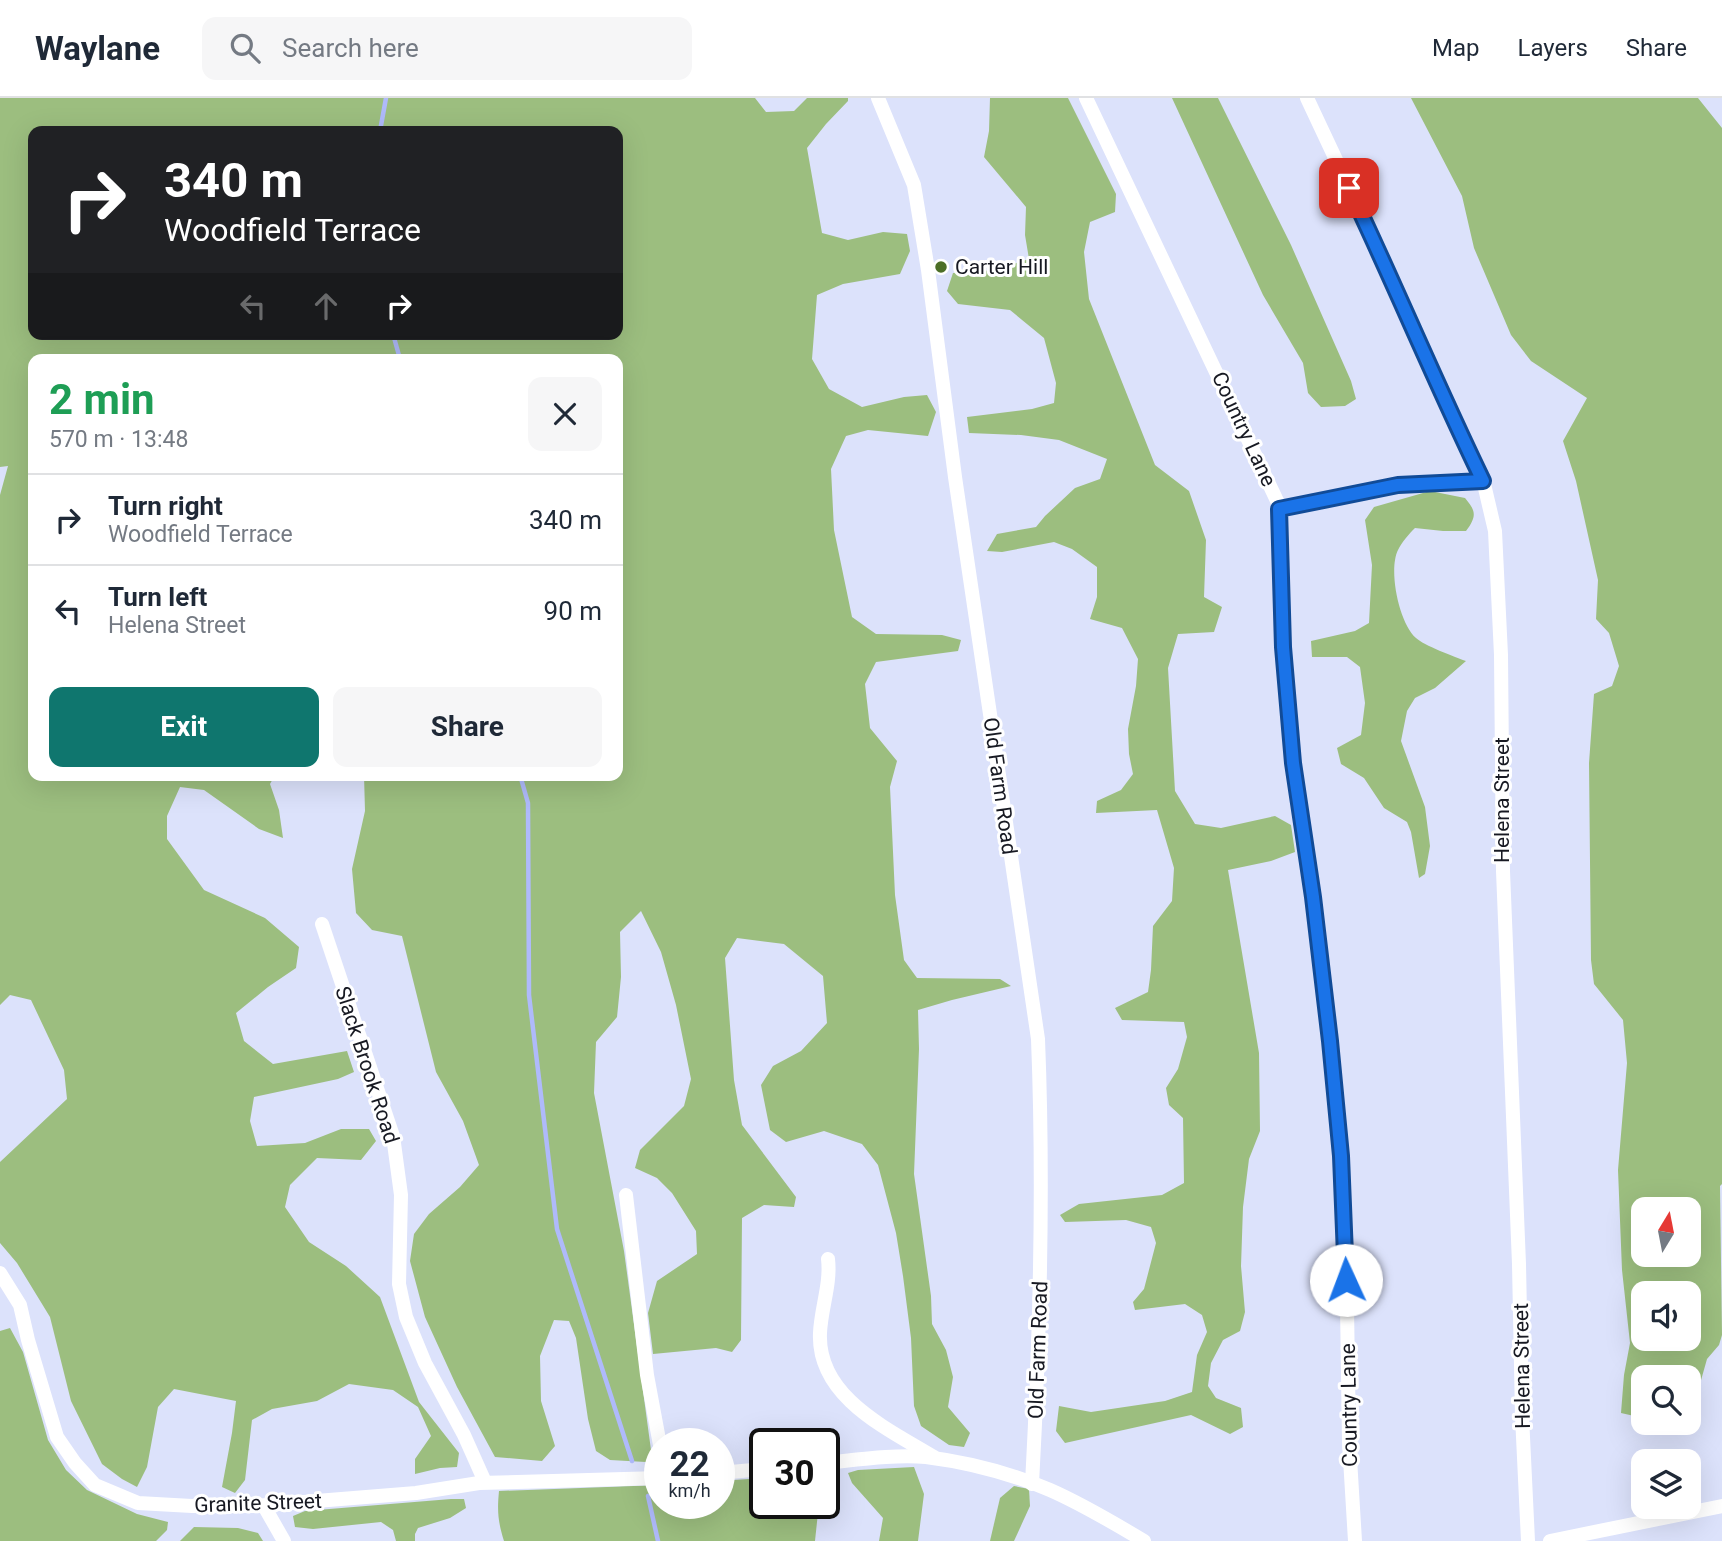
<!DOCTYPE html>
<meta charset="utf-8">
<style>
body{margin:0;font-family:Roboto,sans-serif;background:#f6f6f7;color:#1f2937;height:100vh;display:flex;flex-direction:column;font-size:26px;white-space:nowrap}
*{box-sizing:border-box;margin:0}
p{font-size:23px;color:#747a83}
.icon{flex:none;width:38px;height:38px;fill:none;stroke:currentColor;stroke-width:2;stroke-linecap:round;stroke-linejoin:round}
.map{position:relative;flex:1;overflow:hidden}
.details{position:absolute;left:28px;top:256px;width:595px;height:427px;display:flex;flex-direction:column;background:#fff;border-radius:14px;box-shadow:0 7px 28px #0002}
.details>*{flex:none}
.banner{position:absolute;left:28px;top:28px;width:595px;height:214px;border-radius:14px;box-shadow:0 7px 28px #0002;background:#202124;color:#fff;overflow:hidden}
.needle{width:46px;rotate:10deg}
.tools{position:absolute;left:1631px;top:1099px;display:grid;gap:14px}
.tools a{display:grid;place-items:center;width:70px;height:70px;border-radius:14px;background:#fff;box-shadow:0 7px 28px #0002;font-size:35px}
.speed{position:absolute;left:644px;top:1330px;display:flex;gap:14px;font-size:35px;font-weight:700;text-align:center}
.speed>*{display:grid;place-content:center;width:91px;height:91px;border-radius:50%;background:#fff;box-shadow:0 7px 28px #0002;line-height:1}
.speed small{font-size:18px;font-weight:400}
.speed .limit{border:4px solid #111;border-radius:10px;background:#fff;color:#111}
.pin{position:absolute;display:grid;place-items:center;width:60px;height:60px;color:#fff;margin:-30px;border-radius:14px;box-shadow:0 4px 10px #0006}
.me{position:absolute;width:77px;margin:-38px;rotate:358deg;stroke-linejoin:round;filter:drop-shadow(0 0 5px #0008)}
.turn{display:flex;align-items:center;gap:24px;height:147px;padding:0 21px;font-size:32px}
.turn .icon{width:91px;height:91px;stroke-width:2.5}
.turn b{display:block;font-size:49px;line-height:60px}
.lanes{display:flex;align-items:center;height:66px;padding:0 21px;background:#0003;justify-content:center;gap:35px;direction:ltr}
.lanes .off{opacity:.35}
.round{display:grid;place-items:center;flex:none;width:74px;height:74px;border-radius:14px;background:#f6f6f7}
.overview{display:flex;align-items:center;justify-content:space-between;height:119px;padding:0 21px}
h1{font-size:42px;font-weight:700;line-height:52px;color:#1e9e55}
.primary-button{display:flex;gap:14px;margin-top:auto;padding:14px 21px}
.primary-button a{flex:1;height:80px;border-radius:14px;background:#0f766e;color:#fff;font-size:28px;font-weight:700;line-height:80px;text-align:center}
.primary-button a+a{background:#f6f6f7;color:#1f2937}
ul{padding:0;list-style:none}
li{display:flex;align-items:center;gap:21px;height:91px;padding:0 21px;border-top:2px solid #e0e1e3}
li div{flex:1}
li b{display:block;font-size:26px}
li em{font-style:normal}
header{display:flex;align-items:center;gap:42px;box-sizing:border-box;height:98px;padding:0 35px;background:#fff;border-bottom:2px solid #e0e1e3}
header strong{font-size:33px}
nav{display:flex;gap:38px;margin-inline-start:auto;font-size:24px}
.search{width:490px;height:63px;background:#f6f6f7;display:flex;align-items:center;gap:18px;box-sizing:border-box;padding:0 24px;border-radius:14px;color:#747a83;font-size:26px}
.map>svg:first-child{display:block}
</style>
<header>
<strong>Waylane</strong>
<div class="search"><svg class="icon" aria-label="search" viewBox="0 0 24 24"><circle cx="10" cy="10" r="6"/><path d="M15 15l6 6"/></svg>Search here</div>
<nav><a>Map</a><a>Layers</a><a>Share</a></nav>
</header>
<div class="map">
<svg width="1722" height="1443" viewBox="0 0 1722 1443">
<rect width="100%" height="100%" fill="#dce2fb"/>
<!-- green -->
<g fill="#9cbe7f" fill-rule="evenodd">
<path d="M0,0h755l11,14 28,-1 13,-13h41v3l-22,23 -19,24 15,85 26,7 35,-8 24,2 3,17 -10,23 -57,10 -26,11 -5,64 17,30 33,18 42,-10 23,-2 9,17 -8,24 -60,-6 -22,6 -15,33 3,61 18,87 24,17 66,1 19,5 -3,11 -82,11 -11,22 5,44 27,33 -7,26 5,108 9,65 13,18 83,1 11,7 -59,14 -34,10 1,39 -5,125 17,122 1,28 14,26 7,27 -5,30 22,26 -6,14 -15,-2 -28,-19 -7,-20 -3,-68 -8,-62 -7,-43 -18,-68 -16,-21 -38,-13 -38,11 -16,-12 -9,-45 12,-19 28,-15 26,-28 -4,-47 -39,-32 -47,-6 -12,20 9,122 8,45 54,72 -2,10 -30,-2 -22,13 -1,122 -9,12 -16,-4 -63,6 -5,-41 9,-32 40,-27 -1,-23 -24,-38 -15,-15 -22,-10 5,-18 44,-44 7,-27 -15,-74 -15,-53 -20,-41 -21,21 1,45 -4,40 -21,25 -2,51 30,158 27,199 -5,12 -36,-2 -14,-9 -8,-32 -12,-81 -7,-17 -15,-1 -14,36 1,45 14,45 -13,15 -47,-4 -38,-70 -32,-70 -15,-56 4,-27 15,-20 31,-27 19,-22 -16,-44 -27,-49 -34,-136 -30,-6 -16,-17 -4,-44 13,-58 -1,-36h254v-416h-585v416h242l-5,9 9,26 4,28 -24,-9 -55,-39 -24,-3 -13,29v23l37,51 61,28 34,29 -3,21 -28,19 -32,26 8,28 29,23 74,-13 7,21 -16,7 -84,18 -4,24 7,25 48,-3 36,-14h28l7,12 -15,19 -44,-2 -27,27 -5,22 24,35 37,24 34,31 39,105 40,51 -2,14 -17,1 -25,6v-15l16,-23 -13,-29 -25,-17 -44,-6 -32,17 -45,8 -20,11 -7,60 -10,13 -13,-6 10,-54 4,-32 -62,-12 -16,18 -11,60 -10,20 -15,-8 -20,-15 -31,-63 -21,-84 -33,-54 -17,-20v-81l67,-63 -3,-29 -33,-70 -21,-5 -10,10v-510l8,-29 -8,1zM33,33h585v203h-585z"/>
<polygon points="990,0 1068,0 1116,96 1115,114 1090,124 1084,154 1089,201 1155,367 1189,393 1206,442 1204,499 1222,509 1214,534 1178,536 1168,570 1175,693 1195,726 1221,730 1275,718 1291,727 1295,754 1271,763 1228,772 1259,955 1260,1033 1249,1061 1243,1109 1241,1168 1245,1214 1240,1233 1223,1242 1211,1265 1208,1288 1216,1300 1241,1310 1243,1329 1230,1336 1191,1317 1065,1345 1056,1333 1059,1308 1091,1314 1165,1303 1192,1294 1197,1257 1207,1234 1202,1217 1185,1206 1135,1212 1133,1204 1144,1191 1156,1145 1151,1129 1126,1122 1065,1124 1060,1117 1079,1106 1162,1097 1184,1085 1183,1020 1169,1007 1166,990 1178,971 1187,939 1184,924 1122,922 1115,910 1148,894 1151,872 1153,828 1172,803 1174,770 1157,712 1096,715 1097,703 1121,692 1133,676 1129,656 1128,631 1136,588 1138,561 1122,530 1090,521 1097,499 1097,469 1072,451 1054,444 1002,454 987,453 997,436 1036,429 1045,418 1075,390 1100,381 1107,361 1059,342 1021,337 969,335 967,319 1032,311 1054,305 1056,285 1044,240 1010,212 958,206 947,193 953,175 995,172 1029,161 1025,137 1026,109 984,59 989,33"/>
<polygon points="1172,0 1218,0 1291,147 1351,283 1356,301 1345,308 1321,309 1308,295 1303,265 1263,197"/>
<path d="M1411,0h287l24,30v1056l-2,2 2,149 -3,10 -12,14 -13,46 -5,9v-37h-46v41l-22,-5 3,-38 6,-32 -8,-73 -4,-100 9,-107 -4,-43 -29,-36 -3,-24 -2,-197 5,-69 18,-8 7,-20 -10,-33 -13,-14 2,-39 -22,-99 -13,-40 24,-43 -56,-37 -20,-26 -37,-87 -12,-52zM1643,1111h46v46h-46zM1643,1195h46v46h-46z"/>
<path d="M1430,393l35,7c11,13 12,18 1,33h-23l-28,-3c-6,6 -13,14 -17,22 -10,20 1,73 18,88 7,7 39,19 50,23l-31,27 -20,10 -8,13 -6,30 24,66 5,39 -5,28 -6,4 -8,-46 -4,-10 -23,-14 -20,-30 -23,-14 -4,-16 24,-13 4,-32 -5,-36 -13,-10h-35l-1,-16 44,-10 14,-8 3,-58 -7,-45 9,-13z"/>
<polygon points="10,1230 23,1254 48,1342 66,1372 87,1392 137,1416 168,1424 167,1432 156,1443 0,1443 0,1233"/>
<polygon points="914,1369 924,1396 918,1443 879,1443 883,1420 852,1385 848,1375 858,1372"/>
<path d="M765,1380v25h54l-4,38h-311c-6,-19 -7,-30 -5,-50l161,-6v18h59v-22z"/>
<polygon points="1014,1388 1029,1391 1030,1408 1014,1443 990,1443 1000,1400"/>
<polygon points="451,1401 464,1401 466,1410 450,1420 418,1430 415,1436 415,1443 396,1443 393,1432 381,1424 313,1431 295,1429 293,1418 305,1413"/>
<polygon points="194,1429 238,1430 258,1435 263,1443 180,1443"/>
</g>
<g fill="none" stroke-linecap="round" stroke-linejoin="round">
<!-- stream -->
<g stroke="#afbafb" stroke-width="4.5">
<polyline points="380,33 386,0"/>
<polyline points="393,236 400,261"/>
<polyline points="520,677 528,705 529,897 557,1131 632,1363"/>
<polyline points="648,1398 658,1443"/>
</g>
<!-- street -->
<g stroke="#fff" stroke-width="14">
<path d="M878,0l36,87 14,85 27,207 83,562c6,148 2,297 -6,445"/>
<polyline points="1086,0 1279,407 1284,549 1294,665 1313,799 1341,1058 1347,1207 1349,1344 1355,1443"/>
<polyline points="1307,0 1384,164 1449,313 1484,386 1495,433 1501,557 1503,773 1519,1166 1522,1318 1528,1443"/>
<polyline points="1279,411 1398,387 1483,382"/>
<polyline points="322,826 393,1038 401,1097 399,1186 406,1219 425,1265 464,1337 485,1384"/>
<polyline points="626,1097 647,1277 660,1347"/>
<path d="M828,1161c3,25 -7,49 -8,74 -3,64 68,96 114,124"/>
<polyline points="0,1175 20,1207 28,1242 57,1339 75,1365 95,1387 138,1405 192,1408 253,1408 416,1395 479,1385 660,1380"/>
<path d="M824,1365c31,-3 71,-9 102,-6 40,5 86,17 124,33 32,14 64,33 94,51"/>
<polyline points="719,1375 765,1371"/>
<polyline points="264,1408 284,1443"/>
<polyline points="1550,1443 1722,1408"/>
</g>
</g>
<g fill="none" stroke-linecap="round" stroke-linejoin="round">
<!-- route casing -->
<g stroke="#114b97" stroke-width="18">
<path id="route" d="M1346,1182l-5,-124 -11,-115 -17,-144 -20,-134 -10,-116 -4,-138 119,-24 85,-4c-47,-97 -88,-196 -134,-293"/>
</g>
<!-- route -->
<use href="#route" stroke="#1a73e8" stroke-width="12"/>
</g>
<!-- markers -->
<circle fill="#4b6e27" stroke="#fff" stroke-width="2.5" cx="941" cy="169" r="7"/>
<g text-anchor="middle" stroke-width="6" stroke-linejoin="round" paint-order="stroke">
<!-- poi labels -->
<g font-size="21" fill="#171922" stroke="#fff" text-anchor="start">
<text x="955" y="176">Carter Hill</text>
</g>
<!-- street labels -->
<g font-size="21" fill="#171922" stroke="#fff">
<text transform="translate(1244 331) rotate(65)" y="7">Country Lane</text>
<text transform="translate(1000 688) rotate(82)" y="7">Old Farm Road</text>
<text transform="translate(1502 702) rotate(-90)" y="7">Helena Street</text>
<text transform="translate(367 967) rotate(72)" y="7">Slack Brook Road</text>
<text transform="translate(1038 1252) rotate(-88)" y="7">Old Farm Road</text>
<text transform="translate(1522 1268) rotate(-91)" y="7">Helena Street</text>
<text transform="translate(1349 1307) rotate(-91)" y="7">Country Lane</text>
<text transform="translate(258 1405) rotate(-2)" y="7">Granite Street</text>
</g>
</g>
</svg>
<div class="tools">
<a><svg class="needle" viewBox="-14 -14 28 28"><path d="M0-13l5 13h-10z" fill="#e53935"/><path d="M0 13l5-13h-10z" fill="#747a83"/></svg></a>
<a><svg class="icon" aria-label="sound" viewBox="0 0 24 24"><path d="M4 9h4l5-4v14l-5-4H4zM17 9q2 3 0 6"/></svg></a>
<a><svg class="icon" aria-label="search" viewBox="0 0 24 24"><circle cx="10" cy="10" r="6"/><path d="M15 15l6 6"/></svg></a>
<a><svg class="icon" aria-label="layers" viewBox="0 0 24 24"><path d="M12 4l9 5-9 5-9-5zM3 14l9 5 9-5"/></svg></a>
</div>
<div class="speed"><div>22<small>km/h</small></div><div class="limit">30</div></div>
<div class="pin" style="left:1349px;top:90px;background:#d93025"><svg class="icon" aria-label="arrive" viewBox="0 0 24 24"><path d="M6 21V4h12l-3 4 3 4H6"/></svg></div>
<svg class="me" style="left:1346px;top:1182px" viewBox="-20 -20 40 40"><circle r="19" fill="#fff"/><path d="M0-13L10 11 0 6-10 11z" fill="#1a73e8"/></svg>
<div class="banner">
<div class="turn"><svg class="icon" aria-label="right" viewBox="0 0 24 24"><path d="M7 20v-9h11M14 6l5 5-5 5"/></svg><div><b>340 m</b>Woodfield Terrace</div></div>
<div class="lanes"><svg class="icon off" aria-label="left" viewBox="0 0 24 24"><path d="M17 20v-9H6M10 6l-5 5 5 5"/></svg><svg class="icon off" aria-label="ahead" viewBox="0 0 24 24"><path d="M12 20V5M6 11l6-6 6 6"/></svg><svg class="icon" aria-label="right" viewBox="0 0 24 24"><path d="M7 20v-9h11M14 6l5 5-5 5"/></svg></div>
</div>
<section class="details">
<div class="overview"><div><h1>2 min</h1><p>570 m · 13:48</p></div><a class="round"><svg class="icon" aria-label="close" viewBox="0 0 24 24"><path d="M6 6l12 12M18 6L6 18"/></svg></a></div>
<ul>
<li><svg class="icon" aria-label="right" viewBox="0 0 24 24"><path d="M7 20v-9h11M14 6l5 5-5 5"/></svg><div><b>Turn right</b><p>Woodfield Terrace</p></div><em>340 m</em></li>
<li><svg class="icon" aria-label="left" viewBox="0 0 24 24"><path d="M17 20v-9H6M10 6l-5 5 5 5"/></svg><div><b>Turn left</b><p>Helena Street</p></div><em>90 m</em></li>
</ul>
<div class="primary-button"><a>Exit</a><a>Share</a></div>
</section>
</div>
